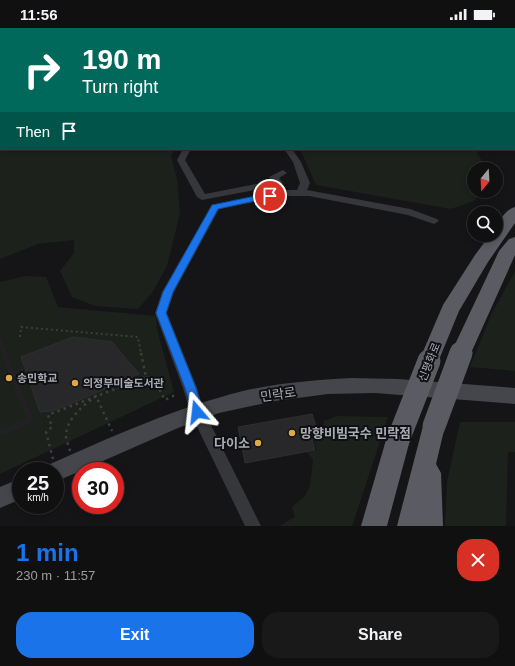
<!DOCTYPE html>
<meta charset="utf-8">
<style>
body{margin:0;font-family:Arial,"Noto Sans KR",sans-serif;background:#19191a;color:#f1f3f6;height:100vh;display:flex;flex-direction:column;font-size:15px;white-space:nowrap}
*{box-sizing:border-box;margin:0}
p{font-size:13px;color:#9c9d9f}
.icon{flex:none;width:22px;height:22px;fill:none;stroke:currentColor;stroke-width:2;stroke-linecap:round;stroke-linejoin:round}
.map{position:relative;height:498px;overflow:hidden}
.sheet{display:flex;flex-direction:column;background:#101011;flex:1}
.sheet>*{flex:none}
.guide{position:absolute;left:0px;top:0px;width:515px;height:122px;box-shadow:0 2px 6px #0003,0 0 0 1px #303031;background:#00695c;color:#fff;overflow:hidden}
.needle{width:26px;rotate:198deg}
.buttons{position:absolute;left:467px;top:134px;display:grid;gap:8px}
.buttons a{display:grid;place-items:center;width:36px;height:36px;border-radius:50%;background:#101011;box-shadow:0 2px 6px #0003,0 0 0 1px #303031;font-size:20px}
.speed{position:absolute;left:12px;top:434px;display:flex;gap:8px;font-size:20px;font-weight:700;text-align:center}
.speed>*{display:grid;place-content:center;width:52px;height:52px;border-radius:50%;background:#101011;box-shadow:0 2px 6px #0003,0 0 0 1px #303031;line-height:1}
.speed small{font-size:10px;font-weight:400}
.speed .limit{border:6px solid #d22;background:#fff;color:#111}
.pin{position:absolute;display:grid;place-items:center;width:34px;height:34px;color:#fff;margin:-17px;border:2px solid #fff;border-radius:50%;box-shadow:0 1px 4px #0007}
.me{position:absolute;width:44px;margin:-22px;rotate:343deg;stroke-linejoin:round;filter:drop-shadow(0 0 3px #0008)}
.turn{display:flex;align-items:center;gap:14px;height:84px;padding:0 16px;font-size:18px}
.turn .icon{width:52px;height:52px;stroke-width:2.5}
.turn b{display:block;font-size:28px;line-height:34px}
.then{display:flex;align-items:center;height:38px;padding:0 16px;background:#0003;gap:8px;font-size:15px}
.round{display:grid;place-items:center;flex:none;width:42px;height:42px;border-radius:16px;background:#19191a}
.head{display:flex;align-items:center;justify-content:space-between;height:68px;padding:0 16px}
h1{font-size:24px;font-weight:700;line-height:30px;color:#1a73e8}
.button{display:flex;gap:8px;margin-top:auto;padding:8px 16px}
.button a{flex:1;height:46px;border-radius:16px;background:#1a73e8;color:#fff;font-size:16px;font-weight:700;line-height:46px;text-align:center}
.button a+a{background:#19191a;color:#f1f3f6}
.status{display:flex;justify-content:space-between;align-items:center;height:28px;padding:0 20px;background:#101011;direction:ltr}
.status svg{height:11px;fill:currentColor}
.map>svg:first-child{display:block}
</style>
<div class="status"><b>11:56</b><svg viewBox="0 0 49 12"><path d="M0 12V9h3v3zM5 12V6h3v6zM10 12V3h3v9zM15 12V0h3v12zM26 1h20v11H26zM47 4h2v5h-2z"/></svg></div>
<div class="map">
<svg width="515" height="498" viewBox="0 0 515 498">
<rect width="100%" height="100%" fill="#151517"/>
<!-- built -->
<polygon fill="#212123" points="0,305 35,394 0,409"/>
<!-- green -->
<g fill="#1c211c">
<polygon points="0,0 515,0 515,98 514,1 1,1 1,121 175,121 171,128 177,151 180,185 167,238 152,265 138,281 95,278 72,269 60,243 74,225 74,212 38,216 0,231"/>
<polygon points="300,121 481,121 477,125 487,141 474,141 474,163 481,163 474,173 451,181 316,157"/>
<polygon points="515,243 515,343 470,339 491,287"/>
<polygon points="26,248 46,249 58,279 156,288 157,301 174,364 0,446 0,409 35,394 0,305 0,254"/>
<polygon points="0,321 26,391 0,400"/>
<polygon points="337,388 388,389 352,498 279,498 295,489 292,479 305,468 310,458 313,432 307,424 317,422 313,413 322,411 324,393"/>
<polygon points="460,394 515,394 515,424 508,424 506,498 445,498 447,454"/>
</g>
<!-- building -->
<g fill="#28282a" stroke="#2f2f32">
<polygon points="73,309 112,314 139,346 68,377 52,383 40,384 21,329"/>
<polygon points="312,386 320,410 312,412 315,422 245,435 238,399"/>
</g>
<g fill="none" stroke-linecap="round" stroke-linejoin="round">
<!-- path-far2 -->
<polyline stroke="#3d3e42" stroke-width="1" stroke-dasharray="1 2" stroke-linecap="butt" points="390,1 393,0"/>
<!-- path-far1 -->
<polyline stroke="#3d3e42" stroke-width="2" stroke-dasharray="2 3" stroke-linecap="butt" points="20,309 21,299 138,309 141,326"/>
<!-- path -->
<g stroke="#3d3e42" stroke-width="2.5" stroke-dasharray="2.5 4" stroke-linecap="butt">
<polyline points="146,349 155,353 165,372 175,367"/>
<path d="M70,423c-1,-5 -4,-10 -4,-15 0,-17 18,-31 30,-40l16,35"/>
<polyline points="53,431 46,404 52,399 48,387 146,349 141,325"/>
</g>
<!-- minor -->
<g fill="#36373b" fill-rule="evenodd">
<polygon points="183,121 191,121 185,132 205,166 272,153 269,149 283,142 287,145 279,150 283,155 281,157 202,172 197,169 177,132"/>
<polygon points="284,121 292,121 301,134 310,155 307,162 410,181 437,191 439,193 434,196 408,187 309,168 284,168 219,181 174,264 167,285 197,360 204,383 261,498 245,498 190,384 183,360 155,285 162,264 212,177 284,162 297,162 300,155 293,134"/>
</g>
<!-- secondary -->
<g fill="#45464b" fill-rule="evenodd">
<path d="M351,350l47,1 117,9v16l-140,-11 -47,1 -53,7 -56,12 -41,15 -123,54v-11h-10l3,-6c63,-28 127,-57 195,-74 35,-8 72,-11 108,-13z"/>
<polygon points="21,450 21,471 0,480 0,459"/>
</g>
<!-- trunk -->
<g fill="#5b5c63" fill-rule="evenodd">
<path d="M515,179v16l-27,39 -29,49 -23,56 -7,2 -7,-2 -3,-6 24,-56 32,-50 15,-20h6c0,-11 8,-25 19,-28z"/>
<polygon points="515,209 515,227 471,325 468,331 461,333 454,331 451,325 499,223 509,211"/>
<polygon points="434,388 442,391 445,398 436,436 441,445 443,498 397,498 423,398 426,391"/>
<polygon points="398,402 406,405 410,412 387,498 361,498 386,412 390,405"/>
</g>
<!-- trunk-bridge -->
<g stroke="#5b5c63" stroke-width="23">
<polyline points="434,398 461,325"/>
<polyline points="398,412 429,333"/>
</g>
</g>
<!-- route -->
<polygon fill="#1a73e8" stroke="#114b97" points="270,165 273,166 273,169 218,181 173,264 166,285 196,360 203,384 201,388 197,389 193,388 192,384 185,360 156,285 163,264 212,177"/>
<!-- markers -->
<g fill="#deaa46" stroke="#101012" stroke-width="1.5">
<circle cx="9" cy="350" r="4"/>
<circle cx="75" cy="355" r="4"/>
<circle cx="292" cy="405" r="4"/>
<circle cx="258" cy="415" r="4"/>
</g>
<g text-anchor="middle" stroke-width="4" stroke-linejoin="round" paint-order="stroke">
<!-- street labels -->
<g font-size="11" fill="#a8acb5" stroke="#101012">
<text transform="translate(429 334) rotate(-68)" y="4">신평화로</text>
</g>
<!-- poi labels -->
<g font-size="11" font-weight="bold" fill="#a8acb5" stroke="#101012" text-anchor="start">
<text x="17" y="354">송민학교</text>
<text x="83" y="359">의정부미술도서관</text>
</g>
<!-- near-street labels -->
<g font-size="13" fill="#a8acb5" stroke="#101012">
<text transform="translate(278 366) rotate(-8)" y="5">민락로</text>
</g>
<!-- near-poi labels -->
<g font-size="13" font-weight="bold" fill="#a8acb5" stroke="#101012" text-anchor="start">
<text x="300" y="410">망향비빔국수 민락점</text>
<text x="250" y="420" text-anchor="end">다이소</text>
</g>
</g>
</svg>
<div class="buttons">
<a><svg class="needle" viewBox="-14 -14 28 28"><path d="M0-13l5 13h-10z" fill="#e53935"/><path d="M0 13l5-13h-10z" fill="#9c9d9f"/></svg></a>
<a><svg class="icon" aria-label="search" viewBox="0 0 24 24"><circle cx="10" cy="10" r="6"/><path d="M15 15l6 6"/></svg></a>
</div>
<div class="speed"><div>25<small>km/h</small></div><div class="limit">30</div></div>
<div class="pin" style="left:270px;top:168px;background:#d93025"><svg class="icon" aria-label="arrive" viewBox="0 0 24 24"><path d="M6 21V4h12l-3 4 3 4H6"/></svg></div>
<svg class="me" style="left:197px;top:384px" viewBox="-20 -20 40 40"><path d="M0-17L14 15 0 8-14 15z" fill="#1a73e8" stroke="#fff" stroke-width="4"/></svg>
<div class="guide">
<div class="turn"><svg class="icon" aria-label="right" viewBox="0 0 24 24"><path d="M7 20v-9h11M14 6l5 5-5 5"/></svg><div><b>190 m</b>Turn right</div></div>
<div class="then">Then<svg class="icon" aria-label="arrive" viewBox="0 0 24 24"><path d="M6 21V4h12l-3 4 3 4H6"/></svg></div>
</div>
</div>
<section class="sheet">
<div class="head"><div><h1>1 min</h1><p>230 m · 11:57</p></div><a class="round" style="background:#d93025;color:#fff"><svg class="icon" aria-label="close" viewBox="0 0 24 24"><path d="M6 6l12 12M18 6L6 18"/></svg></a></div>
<div class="button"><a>Exit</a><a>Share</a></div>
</section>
